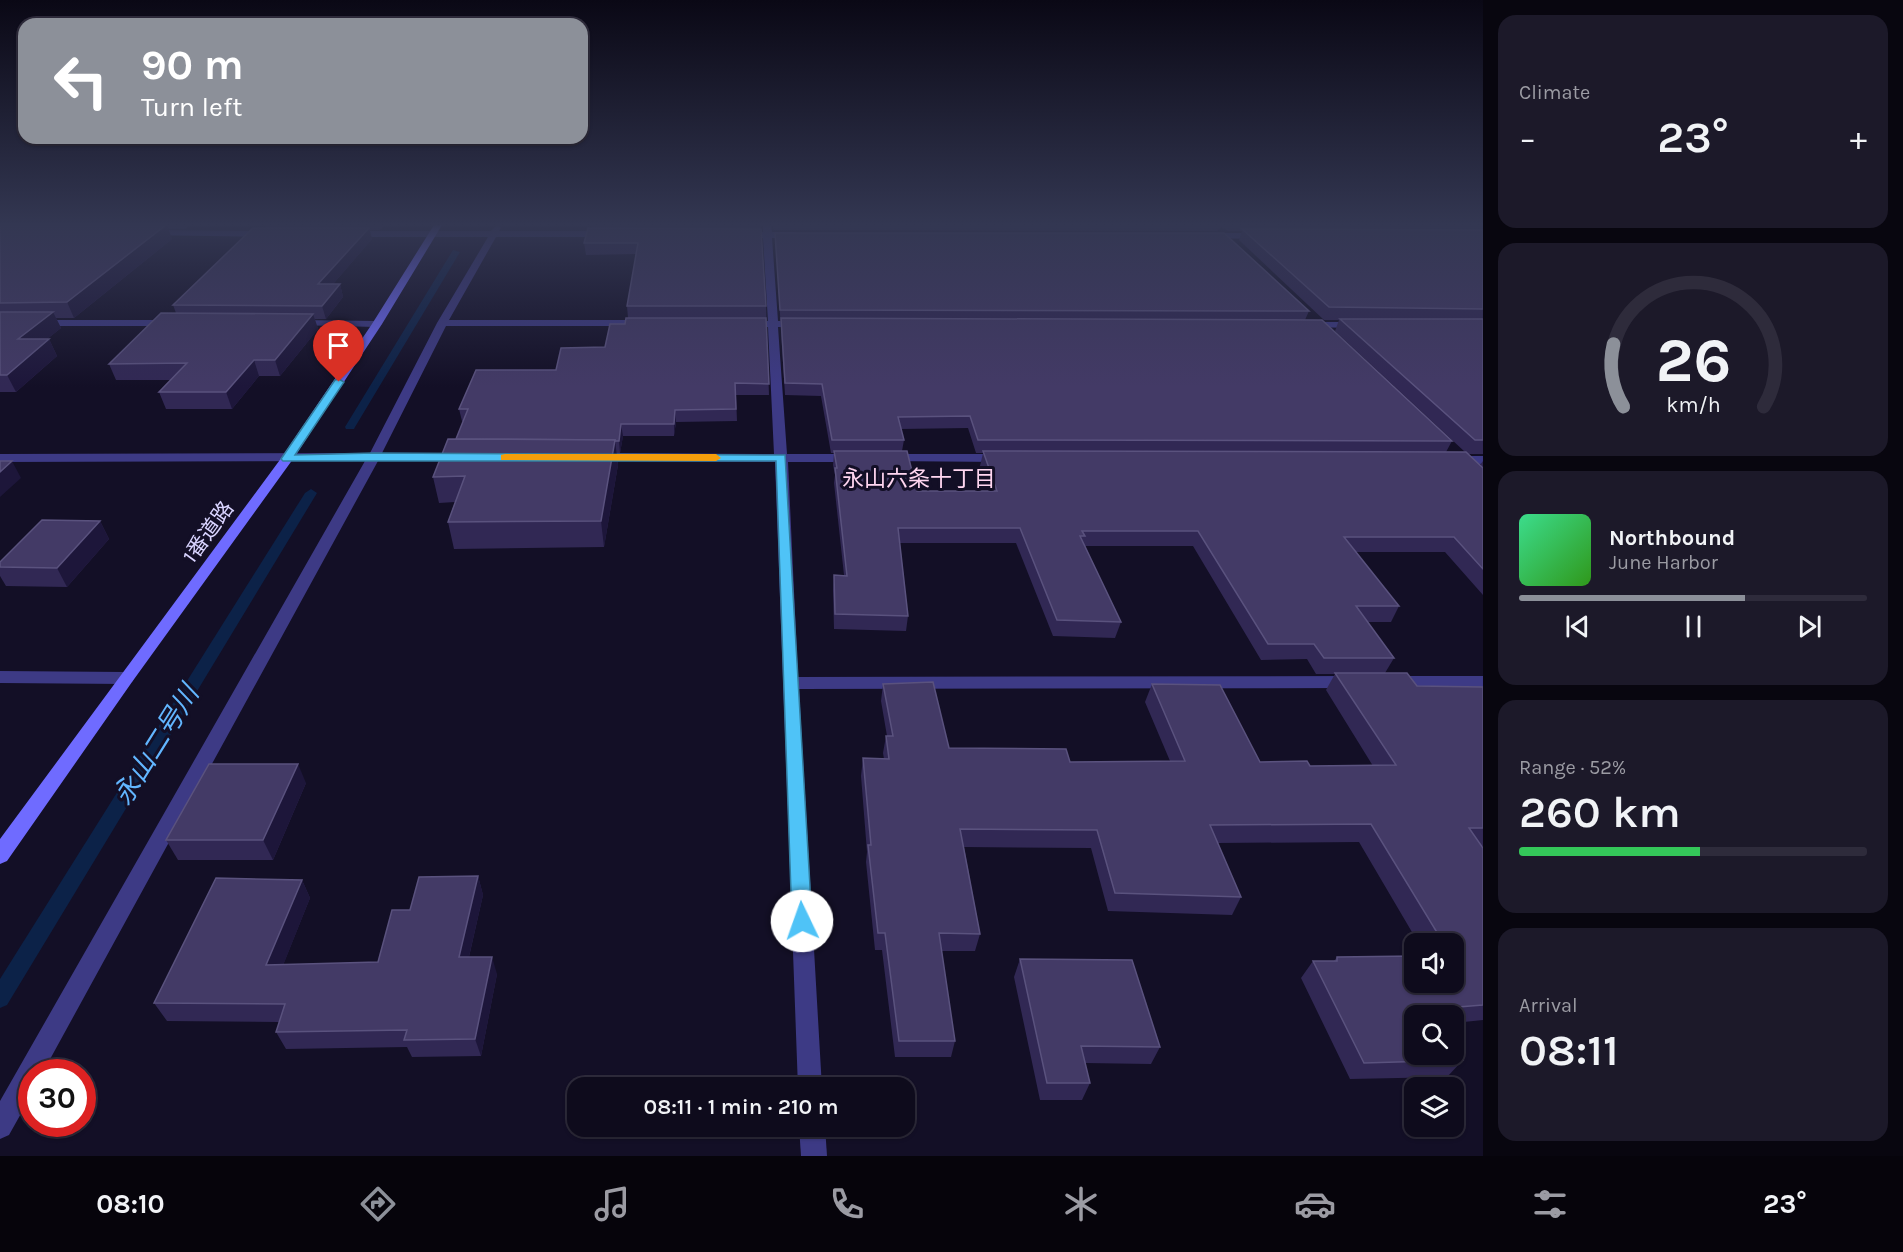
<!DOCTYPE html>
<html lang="en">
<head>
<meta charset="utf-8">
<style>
  body { margin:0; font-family:Karla,"Noto Sans JP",sans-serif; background:#1c1929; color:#f1f3f6; height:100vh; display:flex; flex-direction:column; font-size:22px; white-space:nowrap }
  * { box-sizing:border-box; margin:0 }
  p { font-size:20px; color:#9b9ba3 }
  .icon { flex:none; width:33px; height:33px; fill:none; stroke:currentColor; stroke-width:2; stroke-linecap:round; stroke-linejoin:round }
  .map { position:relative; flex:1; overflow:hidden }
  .panel { display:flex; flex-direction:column; gap:15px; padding:15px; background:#08060f; width:420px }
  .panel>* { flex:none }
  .top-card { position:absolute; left:18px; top:18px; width:570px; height:126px; border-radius:18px; box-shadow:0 2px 4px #0004,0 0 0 2px #2e2b3b; background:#8c9099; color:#fff; overflow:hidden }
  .buttons { position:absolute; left:1404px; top:933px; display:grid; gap:12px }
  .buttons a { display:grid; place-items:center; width:60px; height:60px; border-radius:12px; background:#0e0b1c; box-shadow:0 2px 4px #0004,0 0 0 2px #2e2b3b; font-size:30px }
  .speed { position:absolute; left:18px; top:1059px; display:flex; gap:12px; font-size:30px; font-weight:700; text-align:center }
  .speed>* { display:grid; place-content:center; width:78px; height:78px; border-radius:50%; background:#0e0b1c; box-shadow:0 2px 4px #0004,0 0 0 2px #2e2b3b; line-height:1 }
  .speed .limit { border:9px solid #d22; background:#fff; color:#111 }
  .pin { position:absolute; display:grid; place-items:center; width:51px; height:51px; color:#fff; margin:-62px -26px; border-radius:50% 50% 50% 0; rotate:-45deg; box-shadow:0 0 6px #0007 }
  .pin .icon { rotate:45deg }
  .me { position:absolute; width:66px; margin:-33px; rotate:357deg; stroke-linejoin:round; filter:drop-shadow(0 0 4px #0008) }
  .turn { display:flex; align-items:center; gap:21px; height:126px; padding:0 24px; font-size:27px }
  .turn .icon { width:78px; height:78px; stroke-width:2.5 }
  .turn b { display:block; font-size:42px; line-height:51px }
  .big { font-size:45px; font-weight:600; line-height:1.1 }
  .panel .card { flex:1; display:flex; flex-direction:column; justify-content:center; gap:9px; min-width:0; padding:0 21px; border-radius:18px; background:#1c1929 }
  .panel .dial { align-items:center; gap:0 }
  .dial svg { height:156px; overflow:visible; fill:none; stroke:#2e2b3b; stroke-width:7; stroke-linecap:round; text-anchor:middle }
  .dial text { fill:#f1f3f6; stroke:none }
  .song { display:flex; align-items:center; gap:18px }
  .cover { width:72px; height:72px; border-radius:9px; background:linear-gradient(135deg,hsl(150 70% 55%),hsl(110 70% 35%)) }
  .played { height:6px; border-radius:3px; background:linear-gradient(90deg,#8c9099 65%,#2e2b3b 65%) }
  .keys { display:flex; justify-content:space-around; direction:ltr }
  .heat { display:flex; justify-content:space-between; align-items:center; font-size:33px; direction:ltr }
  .charge { height:9px; border-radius:4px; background:linear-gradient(90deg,#34c759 52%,#2e2b3b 0) }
  .trip { position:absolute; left:567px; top:1077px; width:348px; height:60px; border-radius:18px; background:#0e0b1c; box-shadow:0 2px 4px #0004,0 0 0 2px #2e2b3b; font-weight:600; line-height:60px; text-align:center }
  .dock { display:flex; height:96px; justify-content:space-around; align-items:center; background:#06040b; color:#9b9ba3 }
  .dock .icon { width:42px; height:42px }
  .dock .active { color:#8c9099 }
  .dock b { font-size:27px; color:#f1f3f6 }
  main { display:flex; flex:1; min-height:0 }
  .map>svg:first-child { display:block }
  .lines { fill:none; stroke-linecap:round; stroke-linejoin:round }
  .stream { fill:#0c2248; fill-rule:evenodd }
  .street { fill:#3d3a85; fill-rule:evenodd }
  .secondary { fill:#6f6bff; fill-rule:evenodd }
  .wall { fill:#312854; fill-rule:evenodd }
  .shaded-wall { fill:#1d163a }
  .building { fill:#433a66; stroke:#5a527e; stroke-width:1.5 }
  .route { fill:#4fc3f7; stroke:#337fa1; stroke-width:1.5 }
  .slow { fill:#f59e0b }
  .labels { text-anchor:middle; stroke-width:6; stroke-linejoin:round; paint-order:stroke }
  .street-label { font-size:21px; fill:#d9d4ff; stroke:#130f26 }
  .neighbourhood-label { font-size:22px; fill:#ffd6f0; stroke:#130f26 }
  .near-water-label { font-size:27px; font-style:italic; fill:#62b6ff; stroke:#130f26 }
</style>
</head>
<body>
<main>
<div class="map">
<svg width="1483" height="1156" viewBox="0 0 1483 1156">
  <rect width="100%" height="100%" fill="#130f26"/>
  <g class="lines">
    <g class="stream">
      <polygon points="453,250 460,252 355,427 354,429 346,429 345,427"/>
      <polygon points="311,489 317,493 7,1005 0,1008 0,979 305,493"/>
    </g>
    <g class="street">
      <polygon points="497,225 501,228 499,231 606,231 610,234 606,237 496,237 449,320 643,320 648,323 643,326 446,326 382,453 459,453 465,457 459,461 378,461 43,1072 32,1072 32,1094 9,1135 0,1139 0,1101 365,461 0,462 0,454 370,453 437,323 488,237 351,237 347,234 351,231 491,231"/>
      <polygon points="763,225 771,225 772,232 795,232 799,235 795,238 772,238 778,321 799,321 804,324 799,327 778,327 787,454 852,454 858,458 852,462 788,462 798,677 1351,676 1357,678 1359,682 1357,686 1351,688 799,689 822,1088 798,1088 775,462 597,461 591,457 597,453 774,454 768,327 748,327 743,324 748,321 768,321 763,238 741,238 737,235 741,232 763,232"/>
      <polygon points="150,230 267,231 271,234 267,237 147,235 146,233"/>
      <polygon points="1209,233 1260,233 1264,236 1260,239 1206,238 1205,236"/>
      <polygon points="0,320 170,320 175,323 170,326 0,326"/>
      <polygon points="296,320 377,321 382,324 377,327 292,325 291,323"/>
      <polygon points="1309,322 1357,322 1362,325 1357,328 1305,327 1304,325"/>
      <polygon points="888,454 1002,454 1008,458 1002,462 883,461 882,458"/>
      <polygon points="1455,456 1483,456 1483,464 1450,463 1449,460"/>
      <polygon points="0,671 126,672 132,674 134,678 132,682 126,684 0,683"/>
      <polygon points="1396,676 1483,676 1483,688 1396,688 1390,686 1388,682 1390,678"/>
      <polygon points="799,1126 825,1126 827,1156 801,1156"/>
    </g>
    <polygon class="secondary" points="434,225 442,225 382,324 293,459 132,682 7,861 0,864 0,839 282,457 372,324"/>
  </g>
  <g class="wall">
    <polygon points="0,225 189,225 185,229 168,229 172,239 74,318 56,318 61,328 47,339 49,339 57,356 16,392 0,392"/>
    <polygon points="265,225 384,225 380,230 370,230 372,239 333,284 340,284 343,297 326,319 315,319 318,329 280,376 259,376 232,409 166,409 159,392 171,380 116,380 109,364 176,313 173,305 266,228"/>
    <polygon points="591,225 761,225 766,306 769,395 736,395 737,421 676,422 674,436 623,436 620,453 617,453 618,465 604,547 454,549 448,522 455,502 439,503 433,477 456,439 464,421 462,421 459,409 556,370 605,347 625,324 628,318 627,306 636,254 586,255 584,243 591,228"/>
    <path d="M772,225H1483V454H1468L1480,465L1483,461V595L1445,552H1356L1399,606L1391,622H1367L1394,658L1385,673L1417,686L1483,687V846H1481L1483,848V1020L1454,1023V1016H1414L1463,1060L1447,1077L1350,1079L1301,978L1313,961H1334L1337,957L1454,982V944H1419L1359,842L1217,843L1241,897L1232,915L1108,911L1091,848L964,847L980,934L975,951H941L955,1041L951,1057H895L882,950H875L866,862L867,852L861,776L863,758L884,759L883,753L886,736H887L881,701L883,684L949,748L1070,762L1170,761L1145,702L1152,684L1260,762L1310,766H1373L1326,690L1335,674H1316L1307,659L1261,660L1193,546H1085L1121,622L1115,638L1053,636L1016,543H900L908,616L906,631L834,629L833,590L834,575H844L834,483L835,475L833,465L834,453H831L821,396L785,395L775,233L1309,311L1305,320L1452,441L1446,452H1465L1335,331L1339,320H1324L1239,240L1242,231H1228L1221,227L1217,231L774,230ZM968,428L976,453H983L980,466L989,491H917L902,451L904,440L901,429Z"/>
    <polygon points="100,521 109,539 67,587 6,586 0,576 0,562"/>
    <polygon points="306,783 273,860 178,860 166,840"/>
    <polygon points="478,876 483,895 469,957 497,974 481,1056 412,1057 407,1047 286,1049 276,1032 279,1022 167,1021 154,1003 302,880 310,898 283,965 378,962 410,910"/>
    <polygon points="1020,959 1160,1047 1151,1064 1085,1063 1090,1083 1082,1100 1040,1100 1014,977"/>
  </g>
  <g class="shaded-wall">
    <polygon points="167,225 172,239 74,318 67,302"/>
    <polygon points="369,228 372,239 322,297 318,284"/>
    <polygon points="340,284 343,297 326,319 322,306"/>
    <polygon points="53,312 61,328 26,356 18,339"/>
    <polygon points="313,314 318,329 280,376 275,360"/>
    <polygon points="49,339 57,356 16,392 7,375"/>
    <polygon points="254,360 259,376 232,409 226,392"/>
    <polygon points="675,410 676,422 674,436 674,424"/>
    <polygon points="621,424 623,436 620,453 619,441"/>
    <polygon points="615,440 618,465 604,547 601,521"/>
    <polygon points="12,461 21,478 0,497 0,472"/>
    <polygon points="100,521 109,539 67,587 57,568"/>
    <polygon points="298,764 306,783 273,860 263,840"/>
    <polygon points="478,876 483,895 465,974 459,957"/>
    <polygon points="302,880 310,898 276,983 266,965"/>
    <polygon points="492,957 497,974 481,1056 475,1039"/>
  </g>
  <g class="building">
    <polygon points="0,225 166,225 67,302 0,303"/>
    <polygon points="253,228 369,228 318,284 340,284 322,306 173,305"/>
    <polygon points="588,228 761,229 766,306 627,306 638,243 584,243"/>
    <polygon points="1242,229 1483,230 1483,309 1329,307"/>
    <polygon points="775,233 1224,233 1309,311 780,310"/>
    <polygon points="0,312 53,312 18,339 49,339 7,375 0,375"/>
    <polygon points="161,313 313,314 275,360 254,360 226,392 159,392 187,363 109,364"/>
    <polygon points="626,318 766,318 769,384 735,383 736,409 675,410 674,424 621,424 619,441 615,441 615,440 456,439 468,409 459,409 476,370 556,370 561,348 605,347 610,324 625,324"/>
    <polygon points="781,318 1322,320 1452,441 978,440 970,416 898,417 904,440 832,440 822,384 785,383"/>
    <polygon points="1340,319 1483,319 1483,440 1475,440"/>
    <polygon points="448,439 615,440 601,521 448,522 465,476 433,477"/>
    <polygon points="834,451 907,451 917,491 997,491 983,451 1466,452 1483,468 1483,569 1454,537 1344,537 1399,606 1356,606 1394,658 1324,658 1314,644 1268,644 1198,531 1082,531 1085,536 1080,536 1121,622 1057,620 1020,528 898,528 908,616 835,614 834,575 847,576 835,468 837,468"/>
    <polygon points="0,461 12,461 0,472"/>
    <polygon points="42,520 100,521 57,568 0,567 0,562"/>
    <polygon points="1335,673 1407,673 1417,686 1483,687 1483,828 1469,828 1483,848 1483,1005 1434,1009 1438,1016 1414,1016 1414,1054 1454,1054 1454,1043 1463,1060 1364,1063 1313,961 1337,961 1337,957 1414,956 1414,982 1454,982 1454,944 1444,944 1371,824 1210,825 1241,897 1115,893 1097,830 960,829 980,934 939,933 955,1041 899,1041 885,933 878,933 868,845 871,845 863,758 889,759 886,736 893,736 883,684 933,682 949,748 1066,749 1070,762 1185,761 1152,684 1220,685 1260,762 1307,761 1310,766 1396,765"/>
    <polygon points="209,764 298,764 263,840 166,840"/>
    <polygon points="478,876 459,957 492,957 475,1039 404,1040 407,1030 276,1032 285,1004 154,1003 216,878 302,880 266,965 378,962 392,910 410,910 419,877"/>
    <polygon points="1020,959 1132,960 1160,1047 1081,1046 1090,1083 1047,1083"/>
  </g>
  <linearGradient id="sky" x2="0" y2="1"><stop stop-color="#0a0815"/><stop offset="0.58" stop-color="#333752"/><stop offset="1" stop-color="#333752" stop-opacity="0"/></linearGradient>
  <rect width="1483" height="387" fill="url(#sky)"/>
  <polygon class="route" points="339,379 344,382 295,455 374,453 785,455 812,921 809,927 802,930 795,927 792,921 776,461 283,461 281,459 335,380"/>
  <polygon class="slow" points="505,454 716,454 721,458 716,461 501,460 501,455"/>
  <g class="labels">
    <g class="street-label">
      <text transform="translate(208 532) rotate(-54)" y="7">1番道路</text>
    </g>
    <g class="neighbourhood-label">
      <text x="919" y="486">永山六条十丁目</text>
    </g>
    <g class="near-water-label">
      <text transform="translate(156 745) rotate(-58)" y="9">永山二号川</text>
    </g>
  </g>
</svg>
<div class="buttons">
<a><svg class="icon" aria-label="sound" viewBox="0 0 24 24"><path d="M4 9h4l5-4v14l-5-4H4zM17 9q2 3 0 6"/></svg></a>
<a><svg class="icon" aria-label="search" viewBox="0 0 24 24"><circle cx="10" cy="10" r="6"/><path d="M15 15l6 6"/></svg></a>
<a><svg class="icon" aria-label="layers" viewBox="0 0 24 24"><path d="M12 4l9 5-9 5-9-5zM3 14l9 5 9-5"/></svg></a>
</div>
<div class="speed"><div class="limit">30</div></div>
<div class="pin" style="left:339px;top:382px;background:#d93025"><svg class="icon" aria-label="arrive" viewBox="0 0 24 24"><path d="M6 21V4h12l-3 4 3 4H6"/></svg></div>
<svg class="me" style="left:802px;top:921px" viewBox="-20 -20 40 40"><circle r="19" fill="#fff"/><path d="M0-13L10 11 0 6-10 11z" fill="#4fc3f7"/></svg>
<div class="trip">08:11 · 1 min · 210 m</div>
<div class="top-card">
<div class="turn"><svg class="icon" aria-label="left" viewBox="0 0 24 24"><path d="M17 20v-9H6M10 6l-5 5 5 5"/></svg><div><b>90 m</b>Turn left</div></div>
</div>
</div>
<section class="panel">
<div class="card"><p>Climate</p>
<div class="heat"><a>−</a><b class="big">23°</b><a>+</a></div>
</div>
<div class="card dial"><svg viewBox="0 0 100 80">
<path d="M14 69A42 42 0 1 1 86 69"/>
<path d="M14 69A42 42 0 0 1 9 37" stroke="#8c9099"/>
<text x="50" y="56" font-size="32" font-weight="700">26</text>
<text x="50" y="72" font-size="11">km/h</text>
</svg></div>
<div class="card">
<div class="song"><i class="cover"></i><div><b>Northbound</b><p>June Harbor</p></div></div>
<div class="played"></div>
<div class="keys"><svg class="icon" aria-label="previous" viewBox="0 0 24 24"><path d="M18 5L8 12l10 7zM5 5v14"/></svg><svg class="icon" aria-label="pause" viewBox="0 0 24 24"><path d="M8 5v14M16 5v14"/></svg><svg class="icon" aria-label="next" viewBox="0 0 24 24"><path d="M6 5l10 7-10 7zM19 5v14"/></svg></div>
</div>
<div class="card"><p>Range · 52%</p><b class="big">260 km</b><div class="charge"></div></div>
<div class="card"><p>Arrival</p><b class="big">08:11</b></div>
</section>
</main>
<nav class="dock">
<b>08:10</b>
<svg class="icon active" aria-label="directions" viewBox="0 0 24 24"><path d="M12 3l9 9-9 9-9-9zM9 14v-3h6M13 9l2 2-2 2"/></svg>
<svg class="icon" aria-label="music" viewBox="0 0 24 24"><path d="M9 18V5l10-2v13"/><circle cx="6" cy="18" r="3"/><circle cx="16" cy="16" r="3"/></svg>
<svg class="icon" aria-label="phone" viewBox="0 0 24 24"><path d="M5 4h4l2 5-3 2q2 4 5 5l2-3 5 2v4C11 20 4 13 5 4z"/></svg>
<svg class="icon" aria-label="climate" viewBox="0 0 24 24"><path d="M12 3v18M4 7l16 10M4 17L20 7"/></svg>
<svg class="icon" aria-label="car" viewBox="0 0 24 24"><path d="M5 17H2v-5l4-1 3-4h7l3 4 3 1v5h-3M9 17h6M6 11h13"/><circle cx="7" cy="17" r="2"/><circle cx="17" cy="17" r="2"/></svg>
<svg class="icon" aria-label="filters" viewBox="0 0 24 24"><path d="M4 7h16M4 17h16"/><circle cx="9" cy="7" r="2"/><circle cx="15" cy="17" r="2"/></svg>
<b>23°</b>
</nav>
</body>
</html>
